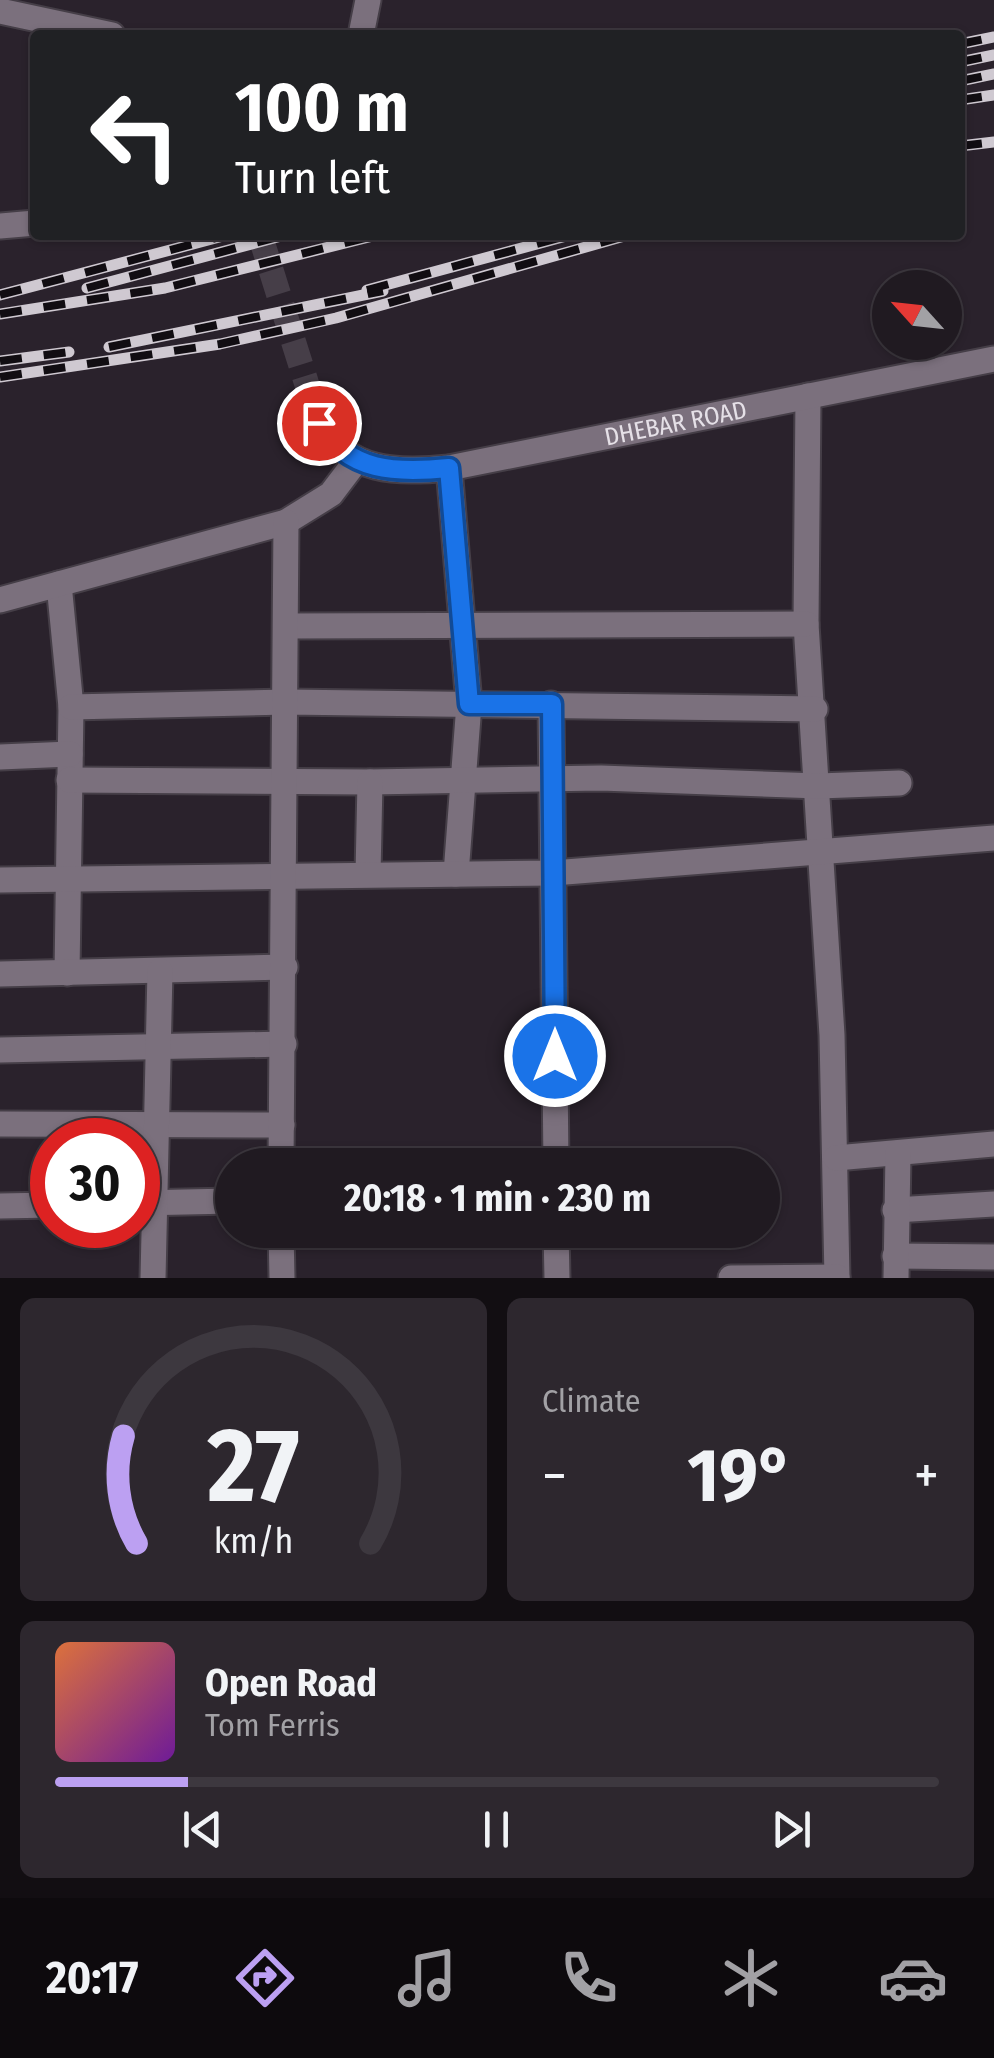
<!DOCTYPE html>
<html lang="en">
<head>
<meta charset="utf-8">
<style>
  body { margin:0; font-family:"Fira Sans Condensed",sans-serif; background:#2d272e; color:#f1f3f6; height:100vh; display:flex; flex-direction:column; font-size:38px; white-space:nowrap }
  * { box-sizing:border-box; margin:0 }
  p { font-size:32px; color:#a2a1a5 }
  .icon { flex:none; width:55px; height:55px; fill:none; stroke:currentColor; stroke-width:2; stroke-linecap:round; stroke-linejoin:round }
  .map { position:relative; height:1278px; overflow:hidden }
  .details { display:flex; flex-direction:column; gap:20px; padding:20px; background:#120e12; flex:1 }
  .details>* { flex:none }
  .guide { position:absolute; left:30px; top:30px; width:935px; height:210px; border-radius:10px; box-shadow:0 2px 8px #0004,0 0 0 2px #3d383f; background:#202124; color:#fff; overflow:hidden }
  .needle { width:65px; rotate:297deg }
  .buttons { position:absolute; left:872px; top:270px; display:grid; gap:20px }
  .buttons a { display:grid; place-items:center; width:90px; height:90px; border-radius:50%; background:#201a21; box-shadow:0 2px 8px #0004,0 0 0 2px #3d383f; font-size:50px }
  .speed { position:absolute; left:30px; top:1118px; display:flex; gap:20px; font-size:50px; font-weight:700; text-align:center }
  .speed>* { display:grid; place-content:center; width:130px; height:130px; border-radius:50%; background:#201a21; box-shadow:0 2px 8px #0004,0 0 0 2px #3d383f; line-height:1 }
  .speed .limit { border:15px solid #d22; background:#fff; color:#111 }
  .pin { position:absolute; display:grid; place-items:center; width:85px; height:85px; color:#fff; margin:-42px; border:5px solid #fff; border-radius:50%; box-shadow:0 2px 10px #0007 }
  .me { position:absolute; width:110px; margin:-55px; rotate:0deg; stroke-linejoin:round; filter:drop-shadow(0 0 8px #0008) }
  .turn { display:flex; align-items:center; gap:35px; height:210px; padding:0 40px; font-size:45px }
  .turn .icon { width:130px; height:130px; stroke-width:2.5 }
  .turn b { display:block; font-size:70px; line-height:85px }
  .big { font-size:75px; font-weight:700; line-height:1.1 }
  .details .card { flex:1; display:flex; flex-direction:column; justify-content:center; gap:15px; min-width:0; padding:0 35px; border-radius:15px; background:#2d272e }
  .details .dial { align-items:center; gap:0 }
  .dial svg { height:260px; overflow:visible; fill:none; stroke:#3d383f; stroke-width:7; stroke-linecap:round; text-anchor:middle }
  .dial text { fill:#f1f3f6; stroke:none }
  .song { display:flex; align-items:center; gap:30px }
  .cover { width:120px; height:120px; border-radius:15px; background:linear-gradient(135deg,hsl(20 70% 55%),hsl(280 70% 35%)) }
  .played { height:10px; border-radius:5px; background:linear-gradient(90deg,#bca0f2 15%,#3d383f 15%) }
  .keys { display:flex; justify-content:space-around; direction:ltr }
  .heat { display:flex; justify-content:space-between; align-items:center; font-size:55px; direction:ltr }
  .details .tiles { flex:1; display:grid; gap:20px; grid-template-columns:1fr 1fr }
  .card:last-child { grid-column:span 2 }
  .trip { position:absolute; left:215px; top:1148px; width:565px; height:100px; border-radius:50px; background:#201a21; box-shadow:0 2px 8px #0004,0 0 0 2px #3d383f; font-weight:700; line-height:100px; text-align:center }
  .tabs { display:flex; height:160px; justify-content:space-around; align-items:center; background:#0d0a0d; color:#a2a1a5 }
  .tabs .icon { width:70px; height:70px }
  .tabs .on { color:#bca0f2 }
  .tabs b { font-size:45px; color:#f1f3f6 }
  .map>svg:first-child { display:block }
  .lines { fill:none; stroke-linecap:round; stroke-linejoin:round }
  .minor-tunnel { stroke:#463e48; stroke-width:25; stroke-dasharray:25 12; stroke-linecap:butt }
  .minor-casing { stroke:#453e47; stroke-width:29 }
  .minor { stroke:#7b707d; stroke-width:25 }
  .rail-casing { stroke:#cfc9d1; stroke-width:11 }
  .rail { stroke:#110d12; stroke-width:8; stroke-dasharray:22; stroke-linecap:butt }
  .route-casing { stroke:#114b97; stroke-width:25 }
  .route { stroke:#1a73e8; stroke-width:18 }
  .labels { text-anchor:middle; stroke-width:10; stroke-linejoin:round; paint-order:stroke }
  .street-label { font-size:25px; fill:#e5e0e7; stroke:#110d12 }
</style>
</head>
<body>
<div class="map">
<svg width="994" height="1278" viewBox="0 0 994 1278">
  <rect width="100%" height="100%" fill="#2a222c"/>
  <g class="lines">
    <polyline class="minor-tunnel" points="260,235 319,423"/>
    <defs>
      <g id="minor">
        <polyline points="0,11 112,35"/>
        <polyline points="361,35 368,0"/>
        <polyline points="0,226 35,223"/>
        <polyline points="808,396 806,624 832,1035 837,1278"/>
        <path id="s1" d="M319,423C348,473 397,473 449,468L994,359"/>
        <polyline points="449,468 469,704 456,874"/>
        <polyline points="59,584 71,707 67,973"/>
        <polyline points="0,600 286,522 331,494 356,461"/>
        <polyline points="289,626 806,624"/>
        <polyline points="551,704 556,1165"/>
        <polyline points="71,707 287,702 815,709"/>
        <polyline points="0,757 70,754"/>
        <polyline points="69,780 370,782 601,778 819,786 899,783"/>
        <polyline points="368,874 370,782"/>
        <polyline points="0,880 553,873 994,838"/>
        <polyline points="0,974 285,967"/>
        <polyline points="0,1050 284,1044"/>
        <polyline points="0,1124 282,1125"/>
        <polyline points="836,1158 994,1144"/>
        <polyline points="281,1165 286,522"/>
        <polyline points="138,1203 232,1201"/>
        <polyline points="0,1206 52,1205"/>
        <polyline points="895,1210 994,1204"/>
        <polyline points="281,1230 282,1278"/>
        <polyline points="556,1230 557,1278"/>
        <polyline points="895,1256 994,1257"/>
        <polyline points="153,1278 160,971"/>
        <polyline points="731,1278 837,1277"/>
        <polyline points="896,1278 898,1153"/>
      </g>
    </defs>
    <use href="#minor" class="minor-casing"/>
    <use href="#minor" class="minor"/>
    <defs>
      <g id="rail">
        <polyline points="960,44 994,37"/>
        <polyline points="960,62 994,55"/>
        <polyline points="960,81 994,74"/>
        <polyline points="960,100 994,95"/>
        <polyline points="960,146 994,142"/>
        <polyline points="87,288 285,235"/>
        <polyline points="367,290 570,235"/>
        <polyline points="0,295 227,235"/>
        <polyline points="0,314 165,288 377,235"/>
        <polyline points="109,347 383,291"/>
        <polyline points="0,361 69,352"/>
        <polyline points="0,377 220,344 336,318 628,235"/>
      </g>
    </defs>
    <use href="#rail" class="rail-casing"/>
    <use href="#rail" class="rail"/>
  </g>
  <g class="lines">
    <defs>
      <path id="route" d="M319,423C348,473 397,473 449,468L469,704H552L555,1056"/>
    </defs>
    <use href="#route" class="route-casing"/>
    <use href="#route" class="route"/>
  </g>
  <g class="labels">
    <g class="street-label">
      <text dy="9" stroke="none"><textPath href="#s1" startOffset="378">DHEBAR ROAD</textPath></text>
    </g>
  </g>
</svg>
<div class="buttons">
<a><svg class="needle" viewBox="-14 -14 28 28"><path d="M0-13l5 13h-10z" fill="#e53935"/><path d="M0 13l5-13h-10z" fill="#a2a1a5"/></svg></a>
</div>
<div class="speed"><div class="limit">30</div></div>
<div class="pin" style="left:319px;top:423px;background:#d93025"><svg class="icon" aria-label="arrive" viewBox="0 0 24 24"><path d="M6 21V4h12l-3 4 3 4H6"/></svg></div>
<svg class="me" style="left:555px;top:1056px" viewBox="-20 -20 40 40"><circle r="17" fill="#1a73e8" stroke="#fff" stroke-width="3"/><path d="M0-11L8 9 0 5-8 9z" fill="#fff"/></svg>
<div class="trip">20:18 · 1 min · 230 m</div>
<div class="guide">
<div class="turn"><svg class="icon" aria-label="left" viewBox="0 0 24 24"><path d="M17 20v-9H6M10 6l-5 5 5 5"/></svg><div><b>100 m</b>Turn left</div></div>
</div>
</div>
<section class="details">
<div class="tiles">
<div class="card dial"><svg viewBox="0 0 100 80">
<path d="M14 69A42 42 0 1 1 86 69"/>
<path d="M14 69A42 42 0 0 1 10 36" stroke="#bca0f2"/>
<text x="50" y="56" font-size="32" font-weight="700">27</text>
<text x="50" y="72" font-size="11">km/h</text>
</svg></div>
<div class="card"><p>Climate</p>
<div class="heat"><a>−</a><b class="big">19°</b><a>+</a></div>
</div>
<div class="card">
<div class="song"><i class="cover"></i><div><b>Open Road</b><p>Tom Ferris</p></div></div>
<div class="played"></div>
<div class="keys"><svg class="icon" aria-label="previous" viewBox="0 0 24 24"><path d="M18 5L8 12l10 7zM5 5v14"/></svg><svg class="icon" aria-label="pause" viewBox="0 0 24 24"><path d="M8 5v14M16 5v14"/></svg><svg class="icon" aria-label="next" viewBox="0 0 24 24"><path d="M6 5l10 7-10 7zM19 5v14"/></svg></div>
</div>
</div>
</section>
<nav class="tabs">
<b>20:17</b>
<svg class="icon on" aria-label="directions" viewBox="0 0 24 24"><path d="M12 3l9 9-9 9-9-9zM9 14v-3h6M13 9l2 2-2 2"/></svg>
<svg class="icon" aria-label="music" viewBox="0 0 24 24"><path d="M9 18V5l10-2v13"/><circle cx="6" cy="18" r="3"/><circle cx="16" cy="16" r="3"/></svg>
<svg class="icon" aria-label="phone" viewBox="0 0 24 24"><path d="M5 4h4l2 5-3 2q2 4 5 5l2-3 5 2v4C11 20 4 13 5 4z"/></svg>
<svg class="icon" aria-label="climate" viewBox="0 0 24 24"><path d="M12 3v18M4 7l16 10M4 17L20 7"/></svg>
<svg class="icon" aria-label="car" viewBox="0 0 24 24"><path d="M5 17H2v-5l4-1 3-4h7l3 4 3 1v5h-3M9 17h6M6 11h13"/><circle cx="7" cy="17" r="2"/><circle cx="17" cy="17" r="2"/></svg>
</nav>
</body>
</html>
